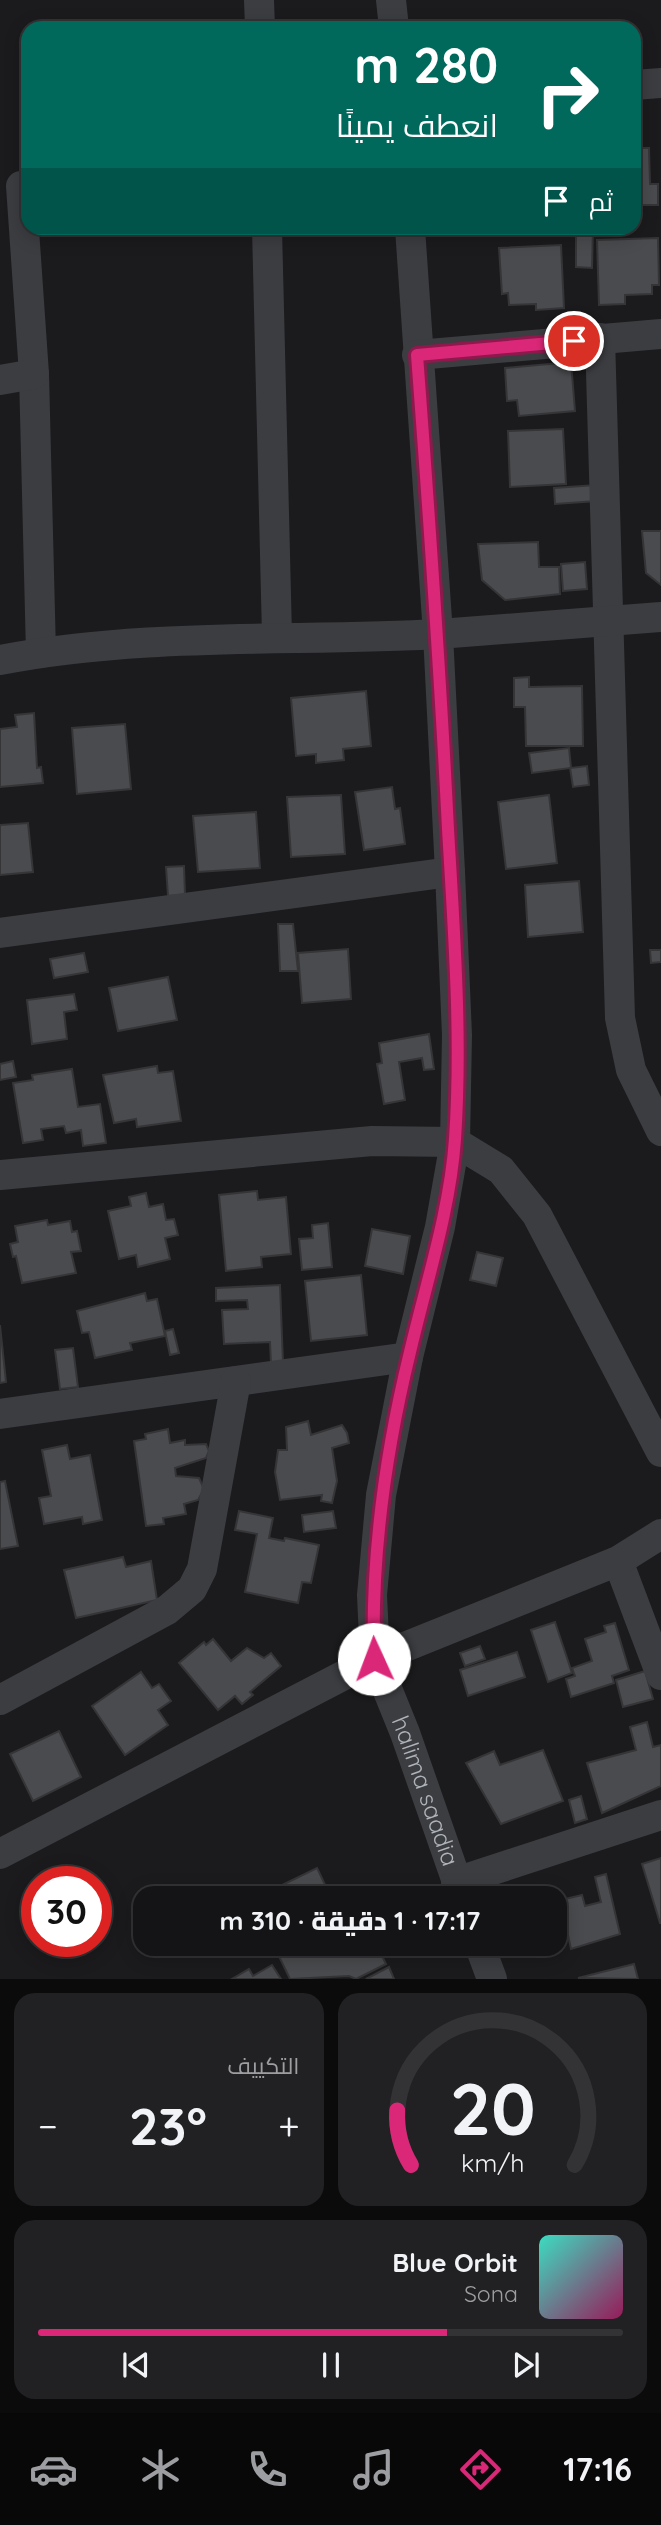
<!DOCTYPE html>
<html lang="ar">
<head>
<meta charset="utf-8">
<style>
  body { margin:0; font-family:Quicksand,Cairo,sans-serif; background:#212123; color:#f1f3f6; direction:rtl; height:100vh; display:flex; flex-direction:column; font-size:26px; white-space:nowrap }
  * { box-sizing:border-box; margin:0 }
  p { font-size:23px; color:#9d9ea1 }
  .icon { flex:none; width:38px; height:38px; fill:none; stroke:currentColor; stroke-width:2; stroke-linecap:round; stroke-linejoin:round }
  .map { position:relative; height:1979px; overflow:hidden; direction:ltr }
  .side { display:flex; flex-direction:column; gap:14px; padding:14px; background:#0b0b0c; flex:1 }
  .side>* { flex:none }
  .banner { position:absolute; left:21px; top:21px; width:620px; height:214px; border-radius:21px; box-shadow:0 4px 18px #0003,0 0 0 2px #333335; direction:rtl; background:#00695c; color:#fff; overflow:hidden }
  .speed { position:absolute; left:21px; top:1866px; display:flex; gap:14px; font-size:35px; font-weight:700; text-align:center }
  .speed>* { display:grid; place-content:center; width:91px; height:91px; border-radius:50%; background:#141416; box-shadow:0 4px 18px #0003,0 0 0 2px #333335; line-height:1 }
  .speed .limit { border:10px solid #d22; background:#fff; color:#111 }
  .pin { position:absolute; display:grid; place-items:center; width:60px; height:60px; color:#fff; margin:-30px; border:4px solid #fff; border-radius:50%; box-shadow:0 2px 7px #0007 }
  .me { position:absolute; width:77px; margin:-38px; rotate:358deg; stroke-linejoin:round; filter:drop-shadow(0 0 5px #0008) }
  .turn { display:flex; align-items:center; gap:24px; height:147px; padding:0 28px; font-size:32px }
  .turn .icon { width:91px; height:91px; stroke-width:2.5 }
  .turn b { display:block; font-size:49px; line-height:60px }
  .then { display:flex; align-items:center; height:66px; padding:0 28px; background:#0003; gap:14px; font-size:26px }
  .big { font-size:52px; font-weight:800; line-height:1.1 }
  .side .card { flex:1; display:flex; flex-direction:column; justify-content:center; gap:10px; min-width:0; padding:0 24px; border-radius:21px; background:#212123 }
  .side .dial { align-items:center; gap:0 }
  .dial svg { height:182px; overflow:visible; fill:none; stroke:#333335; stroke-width:7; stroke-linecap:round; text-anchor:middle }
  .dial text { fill:#f1f3f6; stroke:none }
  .song { display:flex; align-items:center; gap:21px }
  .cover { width:84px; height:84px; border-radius:10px; background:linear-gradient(135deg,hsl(170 70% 55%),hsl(330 70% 35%)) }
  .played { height:7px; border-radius:4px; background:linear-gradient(90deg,#db2777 70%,#333335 70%) }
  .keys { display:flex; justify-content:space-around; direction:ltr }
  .heat { display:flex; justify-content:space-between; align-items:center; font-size:38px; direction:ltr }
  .side .tiles { flex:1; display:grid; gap:14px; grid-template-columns:1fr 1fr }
  .card:last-child { grid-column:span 2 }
  .trip { position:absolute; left:133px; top:1886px; width:434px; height:70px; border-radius:21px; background:#141416; box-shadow:0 4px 18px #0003,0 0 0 2px #333335; font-weight:800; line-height:70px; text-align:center; direction:rtl }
  .menu { display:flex; height:112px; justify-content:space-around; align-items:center; background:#080809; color:#9d9ea1 }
  .menu .icon { width:49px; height:49px }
  .menu .selected { color:#db2777 }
  .menu b { font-size:32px; color:#f1f3f6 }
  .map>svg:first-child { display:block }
  .building { fill:#4a4b4e; stroke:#353538; stroke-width:2 }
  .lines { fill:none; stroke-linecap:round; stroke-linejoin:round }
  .street { stroke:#3c3d41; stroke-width:30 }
  .route-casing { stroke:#8e194d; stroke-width:18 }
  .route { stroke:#db2777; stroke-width:12 }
  .labels { text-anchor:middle; stroke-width:7; stroke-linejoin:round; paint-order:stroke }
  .street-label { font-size:24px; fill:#afb3ba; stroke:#161618 }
</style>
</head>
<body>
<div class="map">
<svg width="661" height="1979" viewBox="0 0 661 1979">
  <rect width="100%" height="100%" fill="#1b1b1d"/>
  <g class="building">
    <polygon points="634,136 634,148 649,148 650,184 658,184 658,205 634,205"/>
    <polygon points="576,228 593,228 592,268 576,267"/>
    <polygon points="658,238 659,285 652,285 652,294 625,295 625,304 599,305 597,240"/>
    <polygon points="561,245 564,308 536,310 536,304 509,305 508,293 502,294 499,248"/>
    <polygon points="571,362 575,411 519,416 517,400 507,401 505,368"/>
    <polygon points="563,429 566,484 510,487 508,431"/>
    <polygon points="596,485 597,501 555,504 554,488"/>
    <polygon points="642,531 661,531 661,585 646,573"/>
    <polygon points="538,542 539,567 559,567 560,594 505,600 482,580 478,544"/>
    <polygon points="585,562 587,589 563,591 561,564"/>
    <polygon points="529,677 529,687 582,686 583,746 526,746 525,707 514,707 514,678"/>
    <polygon points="366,691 371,746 343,749 344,760 316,763 316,754 296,756 291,698"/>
    <polygon points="34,713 37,768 41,767 43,783 0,787 0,729 17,727 15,715"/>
    <polygon points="125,724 131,789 77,794 72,728"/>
    <polygon points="569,748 571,768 532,773 529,753"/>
    <polygon points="587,766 589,785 573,787 570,768"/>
    <polygon points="392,787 395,809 400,808 405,844 364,850 355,792"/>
    <polygon points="341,795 345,854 291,857 287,797"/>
    <polygon points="549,795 557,863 506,869 498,802"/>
    <polygon points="256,812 260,868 198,872 193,816"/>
    <polygon points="28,823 33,872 0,875 0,825"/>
    <polygon points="184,866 185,895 168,896 166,867"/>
    <polygon points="579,881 583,932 528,937 525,885"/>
    <polygon points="278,924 293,924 298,971 280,971"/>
    <polygon points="348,949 351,999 302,1003 298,953"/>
    <polygon points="650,950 661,950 661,962 651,963"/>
    <polygon points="84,953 88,972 54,978 50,959"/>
    <polygon points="168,977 177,1020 118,1031 109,988"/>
    <polygon points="74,994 77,1010 64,1012 67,1039 32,1044 27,1000"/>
    <polygon points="429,1034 434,1069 424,1070 422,1058 399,1062 405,1100 384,1104 377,1064 382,1063 379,1043"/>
    <polygon points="13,1061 16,1077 0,1080 0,1064"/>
    <polygon points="157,1066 158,1073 173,1071 181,1121 137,1127 136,1119 114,1123 103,1075"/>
    <polygon points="72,1069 78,1107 100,1104 106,1143 83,1146 81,1130 66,1133 64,1126 41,1129 43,1140 23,1143 13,1083 33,1080 32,1075"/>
    <polygon points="257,1191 258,1200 286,1197 291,1254 261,1257 262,1267 226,1271 219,1195"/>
    <polygon points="146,1193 149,1207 163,1204 166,1220 174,1219 178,1235 165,1238 170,1259 138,1267 136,1255 119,1259 108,1211 131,1206 129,1197"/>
    <polygon points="47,1220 48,1225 70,1221 72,1232 77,1231 81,1251 71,1252 76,1273 22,1283 16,1256 13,1257 10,1244 18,1242 15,1226"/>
    <polygon points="328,1223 332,1267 302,1270 299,1239 313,1238 312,1225"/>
    <polygon points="372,1229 410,1236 403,1274 365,1266"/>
    <polygon points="477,1252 503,1258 496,1286 470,1280"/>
    <polygon points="361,1275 367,1335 311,1341 305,1281"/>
    <polygon points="280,1285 283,1363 271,1364 270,1342 224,1344 222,1310 248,1309 247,1300 216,1301 216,1288"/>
    <polygon points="145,1293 147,1301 157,1299 165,1336 130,1343 132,1350 95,1358 89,1332 82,1333 77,1311"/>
    <polygon points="0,1325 6,1382 0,1383"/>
    <polygon points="173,1329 179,1353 170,1355 165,1331"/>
    <polygon points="73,1348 78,1387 60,1389 55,1350"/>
    <polygon points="308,1421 311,1435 342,1425 347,1433 349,1443 332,1448 337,1481 332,1503 321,1501 322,1495 280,1500 275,1472 278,1450 287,1450 286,1427"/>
    <polygon points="168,1429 170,1443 185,1440 185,1445 206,1444 209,1451 206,1458 175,1468 176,1476 199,1478 204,1489 198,1500 184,1504 186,1514 163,1518 164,1524 146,1526 134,1441 146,1439 145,1434"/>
    <polygon points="67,1445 70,1459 90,1455 102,1520 83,1524 82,1517 44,1524 39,1498 51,1496 42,1450"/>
    <polygon points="5,1481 18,1546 0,1549 0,1482"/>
    <polygon points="239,1511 273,1518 269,1538 284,1541 285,1538 319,1545 311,1583 302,1582 298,1603 245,1592 257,1534 235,1530"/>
    <polygon points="333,1511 336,1528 304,1532 302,1515"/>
    <polygon points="123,1557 126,1567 151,1561 157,1600 76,1618 64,1570"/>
    <polygon points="555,1622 572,1673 548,1682 531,1630"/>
    <polygon points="615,1623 629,1670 612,1676 614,1683 571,1697 566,1679 575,1676 572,1668 592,1661 585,1639 606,1632 604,1626"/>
    <polygon points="213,1639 231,1661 247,1648 264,1658 271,1653 281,1666 250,1692 253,1695 242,1704 235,1696 218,1710 179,1663 204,1642 206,1645"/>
    <polygon points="480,1646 485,1659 465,1666 460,1653"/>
    <polygon points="517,1652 525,1677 468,1696 460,1670"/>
    <polygon points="645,1671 653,1699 623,1707 616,1680"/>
    <polygon points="141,1672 152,1688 159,1684 171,1701 158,1710 168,1725 125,1755 92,1706"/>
    <polygon points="647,1722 653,1747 661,1745 661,1786 602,1813 587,1763 636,1750 630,1727"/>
    <polygon points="59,1731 81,1777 33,1801 10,1754"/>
    <polygon points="543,1750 563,1801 501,1824 466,1763 494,1751 500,1765"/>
    <polygon points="581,1796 587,1819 575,1823 569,1800"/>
    <polygon points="661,1858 661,1923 660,1923 642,1864"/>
    <polygon points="317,1868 328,1891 334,1888 340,1899 269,1899 283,1892 280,1886"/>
    <polygon points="606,1874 620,1934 571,1949 564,1916 568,1915 565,1899 582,1895 585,1906 601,1902 595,1877"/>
    <polygon points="273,1944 364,1944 365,1947 376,1944 386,1964 356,1979 349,1976 290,1979"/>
    <polygon points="634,1964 638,1979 578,1978"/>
    <polygon points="272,1965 281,1979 232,1979 249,1969 253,1976"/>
    <polygon points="389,1967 394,1979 366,1979"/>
  </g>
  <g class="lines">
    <g class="street">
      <polyline points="259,0 260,28"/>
      <polyline points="391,0 394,28"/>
      <polyline points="634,85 661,83"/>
      <polyline points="21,186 34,374 41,653"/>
      <polyline points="267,228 277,636"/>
      <path id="s1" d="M410,228L438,634L450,872L457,1035L455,1142L440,1227L408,1357L381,1495L372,1595L375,1659L405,1733L463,1899"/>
      <polyline points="600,338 620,1018 631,1070 661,1131"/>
      <polyline points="417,355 661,334"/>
      <polyline points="0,380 34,374"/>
      <path d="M0,660C144,632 293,642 439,634C513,629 587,622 661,617"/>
      <polyline points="0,933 450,872"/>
      <polyline points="0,1175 372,1141 455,1142 501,1170 537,1215 661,1452"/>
      <polyline points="0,1414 408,1357"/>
      <polyline points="618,1561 661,1675"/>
      <polyline points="0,1700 167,1610 192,1589 202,1569 236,1381"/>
      <polyline points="0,1854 375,1659 618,1561 661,1534"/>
      <polyline points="456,1882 661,1815"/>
      <polyline points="479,1944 492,1979"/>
    </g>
  </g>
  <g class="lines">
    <defs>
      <path id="route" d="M374,1659C371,1555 385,1454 410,1352C426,1283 450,1211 455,1139C462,1037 454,932 448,829C440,671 429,513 417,355L574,341"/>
    </defs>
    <use href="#route" class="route-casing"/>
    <use href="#route" class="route"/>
  </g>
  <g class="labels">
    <g class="street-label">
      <text dy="8" stroke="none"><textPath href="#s1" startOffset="1582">halima saadia</textPath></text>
    </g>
  </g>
</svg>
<div class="speed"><div class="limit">30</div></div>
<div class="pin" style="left:574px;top:341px;background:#d93025"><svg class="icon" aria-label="arrive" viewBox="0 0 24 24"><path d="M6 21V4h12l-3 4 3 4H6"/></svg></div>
<svg class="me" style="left:374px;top:1659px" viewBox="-20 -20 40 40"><circle r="19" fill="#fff"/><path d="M0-13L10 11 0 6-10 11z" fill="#db2777"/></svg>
<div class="trip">17:17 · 1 دقيقة · 310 m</div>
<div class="banner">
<div class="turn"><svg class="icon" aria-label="right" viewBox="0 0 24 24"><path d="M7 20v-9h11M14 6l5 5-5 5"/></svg><div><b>280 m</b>انعطف يمينًا</div></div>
<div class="then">ثم<svg class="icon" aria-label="arrive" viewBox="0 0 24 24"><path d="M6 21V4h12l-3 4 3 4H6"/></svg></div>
</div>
</div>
<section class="side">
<div class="tiles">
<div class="card dial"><svg viewBox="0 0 100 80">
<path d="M14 69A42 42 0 1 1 86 69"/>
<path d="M14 69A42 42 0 0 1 8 45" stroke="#db2777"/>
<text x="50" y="56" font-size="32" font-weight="700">20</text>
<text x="50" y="72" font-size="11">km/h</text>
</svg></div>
<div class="card"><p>التكييف</p>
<div class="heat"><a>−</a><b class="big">23°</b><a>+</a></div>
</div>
<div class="card">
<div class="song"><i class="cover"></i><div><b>Blue Orbit</b><p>Sona</p></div></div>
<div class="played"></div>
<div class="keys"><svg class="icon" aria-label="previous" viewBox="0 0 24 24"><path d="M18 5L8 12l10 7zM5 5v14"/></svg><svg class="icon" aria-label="pause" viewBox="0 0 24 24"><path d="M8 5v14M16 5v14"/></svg><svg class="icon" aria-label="next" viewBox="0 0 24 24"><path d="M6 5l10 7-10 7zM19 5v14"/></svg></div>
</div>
</div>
</section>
<nav class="menu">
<b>17:16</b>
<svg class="icon selected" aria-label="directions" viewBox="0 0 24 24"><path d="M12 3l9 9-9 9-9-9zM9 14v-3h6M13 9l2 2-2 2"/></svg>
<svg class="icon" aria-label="music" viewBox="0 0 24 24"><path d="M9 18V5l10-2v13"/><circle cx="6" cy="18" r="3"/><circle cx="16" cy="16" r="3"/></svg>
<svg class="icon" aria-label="phone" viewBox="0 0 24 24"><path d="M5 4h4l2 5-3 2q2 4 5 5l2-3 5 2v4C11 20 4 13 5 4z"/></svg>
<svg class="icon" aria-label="climate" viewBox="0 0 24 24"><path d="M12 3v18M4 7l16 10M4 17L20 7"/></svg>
<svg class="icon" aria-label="car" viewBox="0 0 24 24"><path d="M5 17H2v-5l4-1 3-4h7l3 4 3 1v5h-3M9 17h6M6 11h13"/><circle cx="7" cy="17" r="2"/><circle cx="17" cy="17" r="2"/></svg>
</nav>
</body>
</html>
